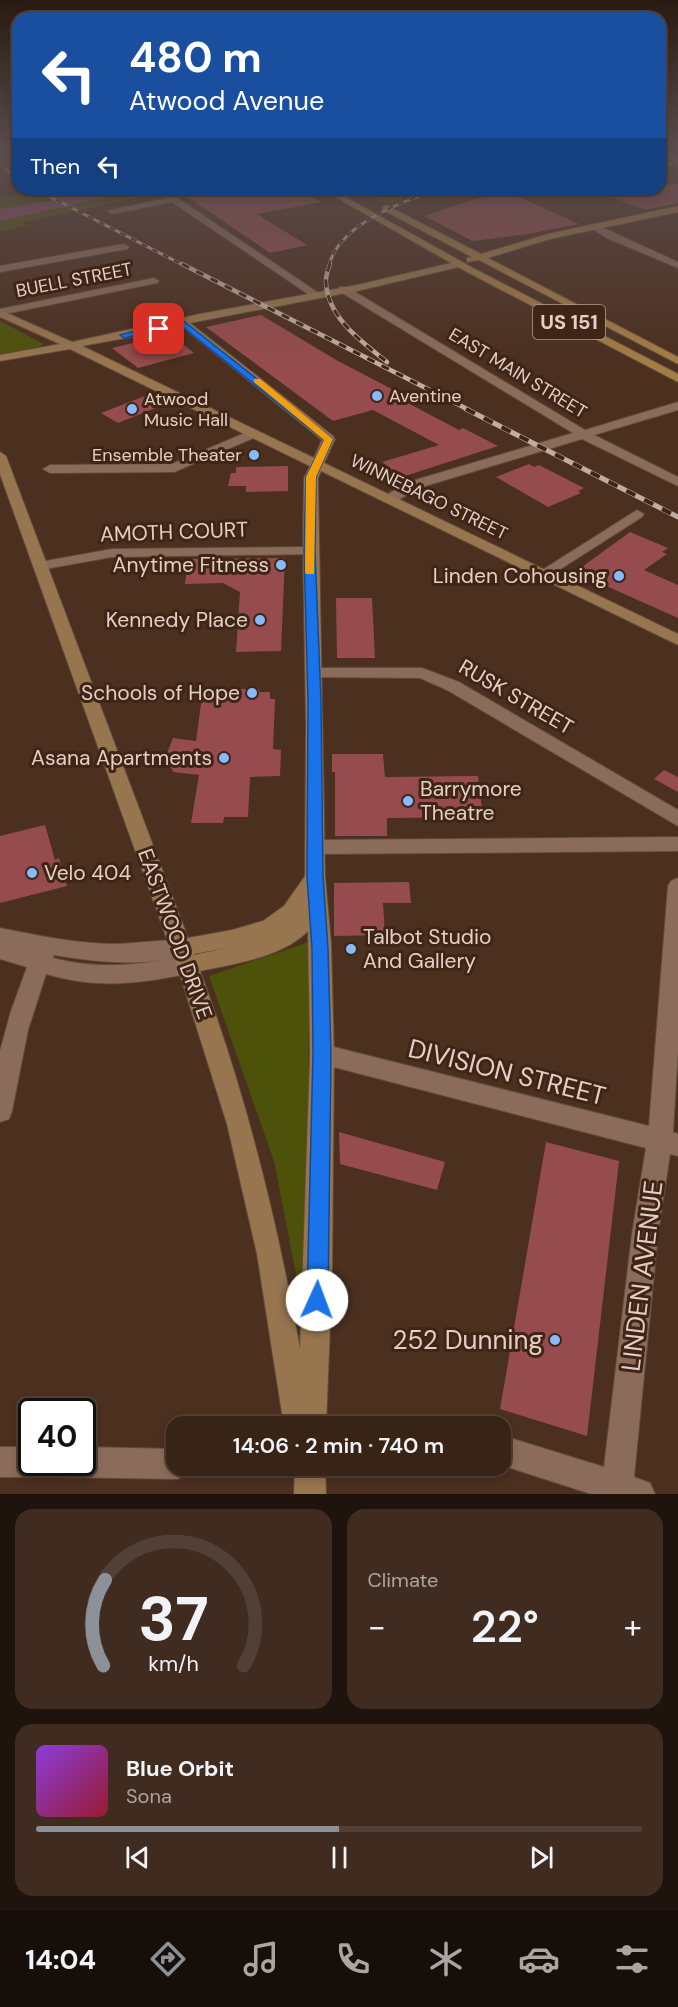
<!DOCTYPE html>
<html lang="en">
<head>
<meta charset="utf-8">
<style>
  body { margin:0; font-family:"DM Sans",sans-serif; background:#3f2b20; color:#f1f3f6; height:100vh; display:flex; flex-direction:column; font-size:22px; white-space:nowrap }
  * { box-sizing:border-box; margin:0 }
  p { font-size:20px; color:#aba4a1 }
  .icon { flex:none; width:33px; height:33px; fill:none; stroke:currentColor; stroke-width:2; stroke-linecap:round; stroke-linejoin:round }
  .map { position:relative; height:1494px; overflow:hidden }
  .side { display:flex; flex-direction:column; gap:15px; padding:15px; background:#1f130d; flex:1 }
  .side>* { flex:none }
  .hud { position:absolute; left:12px; top:12px; width:654px; height:183px; border-radius:18px; box-shadow:0 3px 9px #0003,0 0 0 2px #524036; background:#1a4fa0; color:#fff; overflow:hidden }
  .speed { position:absolute; left:18px; top:1398px; display:flex; gap:12px; font-size:30px; font-weight:700; text-align:center }
  .speed>* { display:grid; place-content:center; width:78px; height:78px; border-radius:50%; background:#382317; box-shadow:0 3px 9px #0003,0 0 0 2px #524036; line-height:1 }
  .speed .limit { border:3px solid #111; border-radius:9px; background:#fff; color:#111 }
  .pin { position:absolute; display:grid; place-items:center; width:51px; height:51px; color:#fff; margin:-26px; border-radius:12px; box-shadow:0 3px 9px #0006 }
  .me { position:absolute; width:66px; margin:-33px; rotate:2deg; stroke-linejoin:round; filter:drop-shadow(0 0 4px #0008) }
  .turn { display:flex; align-items:center; gap:21px; height:126px; padding:0 18px; font-size:27px }
  .turn .icon { width:78px; height:78px; stroke-width:2.5 }
  .turn b { display:block; font-size:42px; line-height:51px }
  .then { display:flex; align-items:center; height:57px; padding:0 18px; background:#0003; gap:12px; font-size:22px }
  .big { font-size:45px; font-weight:600; line-height:1.1 }
  .side .tile { flex:1; display:flex; flex-direction:column; justify-content:center; gap:9px; min-width:0; padding:0 21px; border-radius:18px; background:#3f2b20 }
  .side .dial { align-items:center; gap:0 }
  .dial svg { height:156px; overflow:visible; fill:none; stroke:#524036; stroke-width:7; stroke-linecap:round; text-anchor:middle }
  .dial text { fill:#f1f3f6; stroke:none }
  .song { display:flex; align-items:center; gap:18px }
  .cover { width:72px; height:72px; border-radius:9px; background:linear-gradient(135deg,hsl(270 70% 55%),hsl(350 70% 35%)) }
  .played { height:6px; border-radius:3px; background:linear-gradient(90deg,#8c9099 50%,#524036 50%) }
  .keys { display:flex; justify-content:space-around; direction:ltr }
  .heat { display:flex; justify-content:space-between; align-items:center; font-size:33px; direction:ltr }
  .side .tiles { flex:1; display:grid; gap:15px; grid-template-columns:1fr 1fr }
  .tile:last-child { grid-column:span 2 }
  .trip { position:absolute; left:166px; top:1416px; width:345px; height:60px; border-radius:18px; background:#382317; box-shadow:0 3px 9px #0003,0 0 0 2px #524036; font-weight:600; line-height:60px; text-align:center }
  .tabs { display:flex; height:96px; justify-content:space-around; align-items:center; background:#160e09; color:#aba4a1 }
  .tabs .icon { width:42px; height:42px }
  .tabs .on { color:#8c9099 }
  .tabs b { font-size:27px; color:#f1f3f6 }
  .map>svg:first-child { display:block }
  .green { fill:#4d520b }
  .water { fill:#8a486c }
  .building { fill:#964c4e }
  .lines { fill:none; stroke-linecap:round; stroke-linejoin:round }
  .street-casing { stroke:#624b3c; stroke-width:2 }
  .secondary-casing { stroke:#624b3c; stroke-width:2 }
  .primary-casing { stroke:#624b3c; stroke-width:2 }
  .street { fill:#8b6c5a; fill-rule:evenodd }
  .secondary { fill:#96754f; fill-rule:evenodd }
  .primary { fill:#a27d44; fill-rule:evenodd }
  .rail-far2-casing { stroke:#c0aca0; stroke-width:3 }
  .rail-far1-casing { stroke:#c0aca0; stroke-width:4.5 }
  .rail-casing { stroke:#c0aca0; stroke-width:5 }
  .rail-far2 { stroke:#402516; stroke-width:2; stroke-dasharray:6; stroke-linecap:butt }
  .rail-far1 { stroke:#402516; stroke-width:3; stroke-dasharray:8; stroke-linecap:butt }
  .rail { stroke:#402516; stroke-width:4; stroke-dasharray:10; stroke-linecap:butt }
  .route { fill:#1a73e8; stroke:#114b97; stroke-width:1.5 }
  .slow { fill:#f59e0b }
  .poi-dot { fill:#86bbfb; stroke:#402516; stroke-width:2 }
  .labels { text-anchor:middle; stroke-width:6; stroke-linejoin:round; paint-order:stroke }
  .far-street-label { font-size:18px; fill:#e2d0c6; stroke:#402516 }
  .far-poi-label { font-size:18px; fill:#e2d0c6; stroke:#402516; text-anchor:start }
  .shield { fill:#402516; stroke:#b19d91; stroke-width:1.5 }
  .shield-label { font-size:20px; font-weight:bold; fill:#e2d0c6 }
  .street-label { font-size:21px; fill:#e2d0c6; stroke:#402516 }
  .poi-label { font-size:21px; fill:#e2d0c6; stroke:#402516; text-anchor:end }
  .near-street-label { font-size:26px; fill:#e2d0c6; stroke:#402516 }
  .near-poi-label { font-size:26px; fill:#e2d0c6; stroke:#402516; text-anchor:end }
</style>
</head>
<body>
<div class="map">
<svg width="678" height="1494" viewBox="0 0 678 1494">
  <rect width="100%" height="100%" fill="#4b2f1f"/>
  <g class="green">
    <polygon points="39,189 178,189 24,222 28,225 0,232 0,197"/>
    <polygon points="358,189 432,189 389,204"/>
    <polygon points="0,321 44,344 36,349 0,355"/>
    <polygon points="309,942 308,1191 303,1310 274,1161 209,976"/>
  </g>
  <polygon class="water" points="93,189 142,189 0,221 0,209 49,201"/>
  <g class="building">
    <polygon points="678,183 678,203 645,210 594,190 660,189 660,186"/>
    <polygon points="176,189 223,189 233,196 269,189 299,189 321,202 257,214 307,245 270,253"/>
    <polygon points="510,193 579,224 528,234 473,241 424,216 475,199"/>
    <polygon points="261,315 338,361 411,399 404,401 459,430 463,428 498,446 402,477 382,462 439,445 373,410 333,421 206,327"/>
    <polygon points="170,334 194,353 138,368 112,348"/>
    <polygon points="145,396 163,405 118,423 101,413"/>
    <polygon points="529,464 534,467 539,465 584,488 578,491 581,493 548,507 496,477"/>
    <polygon points="288,466 288,491 246,492 246,486 228,486 231,473 236,473 236,467"/>
    <polygon points="630,532 668,548 662,552 667,554 644,570 678,585 678,618 575,572"/>
    <polygon points="285,558 281,651 236,652 240,592 223,583 185,584 188,559"/>
    <polygon points="336,598 372,598 375,658 337,658"/>
    <polygon points="203,689 259,689 259,692 270,692 270,699 275,699 273,749 281,750 280,776 250,777 248,817 224,817 223,823 191,823 199,775 173,772 166,756 173,738 196,741"/>
    <polygon points="332,754 383,754 385,777 478,776 483,817 387,818 387,836 335,836 335,772 332,772"/>
    <polygon points="664,770 678,777 678,792 654,779"/>
    <polygon points="45,825 55,860 59,858 67,886 0,903 0,836"/>
    <polygon points="409,882 411,903 383,903 385,935 334,936 334,883"/>
    <polygon points="339,1132 445,1162 437,1190 340,1164"/>
    <polygon points="546,1142 619,1161 587,1436 500,1409"/>
  </g>
  <g class="lines">
    <defs>
      <g id="street">
        <polygon points="155,189 164,189 320,294 311,296 172,202 112,214 108,211 166,198"/>
        <polygon points="597,225 678,262 678,268 607,238 594,230 594,226"/>
        <polygon points="124,244 129,247 127,249 0,272 0,266"/>
        <polygon points="154,278 159,281 157,283 0,315 0,309"/>
        <polygon points="339,287 347,287 585,430 678,402 678,410 594,435 678,477 678,486 582,439 422,487 394,502 384,502 382,499 384,496 412,481 573,433 339,291"/>
        <polygon points="252,430 258,434 256,437 174,472 50,473 43,469 50,465 172,464"/>
        <polygon points="637,510 644,514 642,517 548,577 543,578 536,574"/>
        <polygon points="310,547 317,551 315,554 112,557 40,570 33,566 40,562 112,549"/>
        <polygon points="314,668 422,668 459,682 678,810 678,826 447,690 420,678 308,677 306,673 308,669"/>
        <polygon points="678,837 678,851 315,854 308,852 305,847 308,842 315,840"/>
        <polygon points="678,878 678,1051 673,1132 678,1134 678,1156 670,1154 658,1234 634,1477 650,1483 655,1494 591,1494 501,1465 501,1435 604,1467 632,1234 646,1148 322,1064 314,1061 310,1054 314,1047 322,1044 649,1126 668,886 671,881"/>
        <path d="M0,928C36,935 73,943 110,944C130,945 173,937 189,942L192,948L189,954C147,968 96,962 54,955L53,958C99,970 140,965 187,956L195,959L198,965L195,971L187,974C136,984 97,989 46,974L28,1030L12,1111L9,1119L0,1122V1051L11,1011L27,967L0,959Z"/>
        <polygon points="0,1447 32,1447 32,1462 82,1462 82,1447 177,1449 177,1466 192,1466 188,1475 177,1479 54,1477 43,1472 32,1477 0,1477"/>
      </g>
      <g id="secondary">
        <polygon points="660,151 678,157 678,162 660,156"/>
        <path d="M460,261L465,264L463,266L357,291L190,323L333,436L335,439L324,463L678,634V645L321,471L318,478L325,876L331,943L334,1054L332,1277L326,1426H284L257,1254L227,1124L182,981L0,474V452L6,456L188,938L232,930L263,921L284,906L305,876L306,723L303,551L304,478L310,466L70,349L0,361V355L60,344L0,317V310L72,342L200,314L357,285ZM180,325L322,440L314,458L82,346L137,336ZM308,931L310,1054L300,1349C277,1220 246,1094 200,971C235,964 282,957 308,931ZM226,948L194,955V954Z"/>
        <polygon points="295,1466 325,1466 326,1494 294,1494"/>
      </g>
      <g id="primary">
        <polygon points="321,189 331,189 473,268 678,374 678,382 467,272"/>
        <polygon points="386,205 481,254 548,234 678,206 678,212 550,239 488,258 678,357 678,364 479,260 467,262 467,258 472,257 383,210 382,208"/>
      </g>
    </defs>
    <use href="#street" class="street-casing"/>
    <use href="#secondary" class="secondary-casing"/>
    <use href="#primary" class="primary-casing"/>
    <use href="#street" class="street"/>
    <use href="#secondary" class="secondary"/>
    <use href="#primary" class="primary"/>
    <defs>
      <g id="rail-far2">
        <polyline points="660,154 678,155"/>
        <polyline points="660,163 678,164"/>
        <polyline points="0,165 18,178"/>
        <polyline points="35,189 185,266"/>
        <path d="M329,266C338,224 403,202 438,189"/>
      </g>
      <g id="rail-far1">
        <polyline points="182,264 469,410"/>
        <path d="M330,264C328,270 325,277 326,283C328,318 362,342 387,362"/>
      </g>
      <polyline id="rail" points="466,409 678,517"/>
    </defs>
    <use href="#rail-far2" class="rail-far2-casing"/>
    <use href="#rail-far1" class="rail-far1-casing"/>
    <use href="#rail" class="rail-casing"/>
    <use href="#rail-far2" class="rail-far2"/>
    <use href="#rail-far1" class="rail-far1"/>
    <use href="#rail" class="rail"/>
  </g>
  <linearGradient id="sky" x2="0" y2="1"><stop stop-color="#291a11"/><stop offset="0.42" stop-color="#5b4d4d"/><stop offset="1" stop-color="#5b4d4d" stop-opacity="0"/></linearGradient>
  <rect width="678" height="360" fill="url(#sky)"/>
  <polygon class="route" points="181,319 333,439 316,477 315,551 321,702 323,876 328,949 331,1054 328,1300 325,1307 317,1311 310,1307 307,1300 313,1054 312,949 307,876 308,702 304,551 306,477 324,440 179,324 162,328 159,331 124,338 120,335"/>
  <polygon class="slow" points="254,379 260,379 333,439 316,477 314,574 306,574 305,572 306,477 324,440 254,382"/>
  <g class="poi-dot">
    <circle cx="377" cy="396" r="6"/>
    <circle cx="132" cy="409" r="6"/>
    <circle cx="254" cy="455" r="6"/>
    <circle cx="281" cy="565" r="6"/>
    <circle cx="619" cy="576" r="6"/>
    <circle cx="260" cy="620" r="6"/>
    <circle cx="252" cy="693" r="6"/>
    <circle cx="224" cy="758" r="6"/>
    <circle cx="408" cy="801" r="6"/>
    <circle cx="32" cy="873" r="6"/>
    <circle cx="351" cy="949" r="6"/>
    <circle cx="555" cy="1340" r="6"/>
  </g>
  <g class="labels">
    <g class="far-street-label">
      <text transform="translate(74 280) rotate(-11)" y="6">BUELL STREET</text>
      <text transform="translate(518 373) rotate(31)" y="6">EAST MAIN STREET</text>
      <text transform="translate(429 497) rotate(26)" y="6">WINNEBAGO STREET</text>
    </g>
    <g class="far-poi-label">
      <text x="389" y="402">Aventine</text>
      <text x="144" y="405">Atwood<tspan x="144" dy="21">Music Hall</tspan></text>
      <text x="242" y="461" text-anchor="end">Ensemble Theater</text>
    </g>
    <rect class="shield" x="533" y="305" width="72" height="34" rx="4.5"/>
    <g class="shield-label">
      <text x="569" y="329">US 151</text>
    </g>
    <g class="street-label">
      <text transform="translate(174 532) rotate(-2)" y="7">AMOTH COURT</text>
      <text transform="translate(516 697) rotate(30)" y="7">RUSK STREET</text>
      <text transform="translate(175 934) rotate(70)" y="7">EASTWOOD DRIVE</text>
    </g>
    <g class="poi-label">
      <text x="269" y="572">Anytime Fitness</text>
      <text x="607" y="583">Linden Cohousing</text>
      <text x="248" y="627">Kennedy Place</text>
      <text x="240" y="700">Schools of Hope</text>
      <text x="212" y="765">Asana Apartments</text>
      <text x="420" y="796" text-anchor="start">Barrymore<tspan x="420" dy="24">Theatre</tspan></text>
      <text x="44" y="880" text-anchor="start">Velo 404</text>
      <text x="363" y="944" text-anchor="start">Talbot Studio<tspan x="363" dy="24">And Gallery</tspan></text>
    </g>
    <g class="near-street-label">
      <text transform="translate(507 1072) rotate(14)" y="9">DIVISION STREET</text>
      <text transform="translate(642 1276) rotate(-83)" y="9">LINDEN AVENUE</text>
    </g>
    <g class="near-poi-label">
      <text x="543" y="1349">252 Dunning</text>
    </g>
  </g>
</svg>
<div class="speed"><div class="limit">40</div></div>
<div class="pin" style="left:159px;top:329px;background:#d93025"><svg class="icon" aria-label="arrive" viewBox="0 0 24 24"><path d="M6 21V4h12l-3 4 3 4H6"/></svg></div>
<svg class="me" style="left:317px;top:1300px" viewBox="-20 -20 40 40"><circle r="19" fill="#fff"/><path d="M0-13L10 11 0 6-10 11z" fill="#1a73e8"/></svg>
<div class="trip">14:06 · 2 min · 740 m</div>
<div class="hud">
<div class="turn"><svg class="icon" aria-label="left" viewBox="0 0 24 24"><path d="M17 20v-9H6M10 6l-5 5 5 5"/></svg><div><b>480 m</b>Atwood Avenue</div></div>
<div class="then">Then<svg class="icon" aria-label="left" viewBox="0 0 24 24"><path d="M17 20v-9H6M10 6l-5 5 5 5"/></svg></div>
</div>
</div>
<section class="side">
<div class="tiles">
<div class="tile dial"><svg viewBox="0 0 100 80">
<path d="M14 69A42 42 0 1 1 86 69"/>
<path d="M14 69A42 42 0 0 1 15 25" stroke="#8c9099"/>
<text x="50" y="56" font-size="32" font-weight="700">37</text>
<text x="50" y="72" font-size="11">km/h</text>
</svg></div>
<div class="tile"><p>Climate</p>
<div class="heat"><a>−</a><b class="big">22°</b><a>+</a></div>
</div>
<div class="tile">
<div class="song"><i class="cover"></i><div><b>Blue Orbit</b><p>Sona</p></div></div>
<div class="played"></div>
<div class="keys"><svg class="icon" aria-label="previous" viewBox="0 0 24 24"><path d="M18 5L8 12l10 7zM5 5v14"/></svg><svg class="icon" aria-label="pause" viewBox="0 0 24 24"><path d="M8 5v14M16 5v14"/></svg><svg class="icon" aria-label="next" viewBox="0 0 24 24"><path d="M6 5l10 7-10 7zM19 5v14"/></svg></div>
</div>
</div>
</section>
<nav class="tabs">
<b>14:04</b>
<svg class="icon on" aria-label="directions" viewBox="0 0 24 24"><path d="M12 3l9 9-9 9-9-9zM9 14v-3h6M13 9l2 2-2 2"/></svg>
<svg class="icon" aria-label="music" viewBox="0 0 24 24"><path d="M9 18V5l10-2v13"/><circle cx="6" cy="18" r="3"/><circle cx="16" cy="16" r="3"/></svg>
<svg class="icon" aria-label="phone" viewBox="0 0 24 24"><path d="M5 4h4l2 5-3 2q2 4 5 5l2-3 5 2v4C11 20 4 13 5 4z"/></svg>
<svg class="icon" aria-label="climate" viewBox="0 0 24 24"><path d="M12 3v18M4 7l16 10M4 17L20 7"/></svg>
<svg class="icon" aria-label="car" viewBox="0 0 24 24"><path d="M5 17H2v-5l4-1 3-4h7l3 4 3 1v5h-3M9 17h6M6 11h13"/><circle cx="7" cy="17" r="2"/><circle cx="17" cy="17" r="2"/></svg>
<svg class="icon" aria-label="filters" viewBox="0 0 24 24"><path d="M4 7h16M4 17h16"/><circle cx="9" cy="7" r="2"/><circle cx="15" cy="17" r="2"/></svg>
</nav>
</body>
</html>
